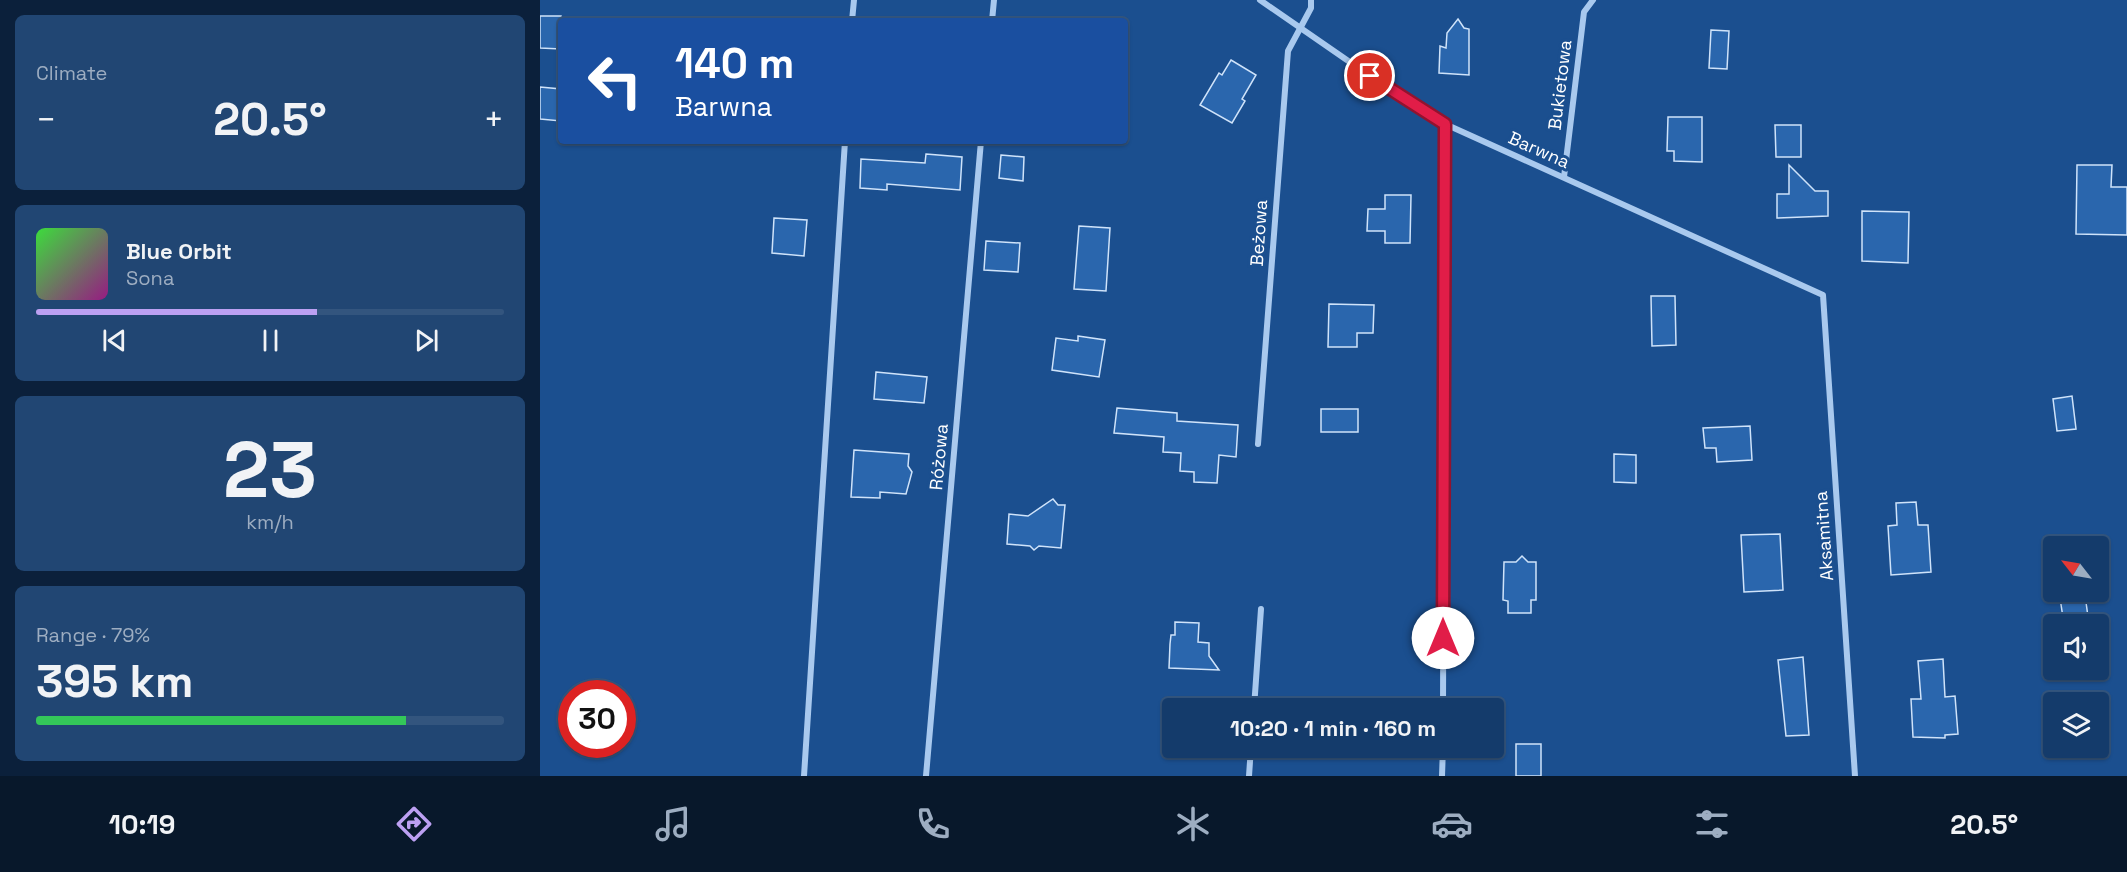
<!DOCTYPE html>
<html lang="en">
<head>
<meta charset="utf-8">
<style>
  body { margin:0; font-family:"Space Grotesk",sans-serif; background:#214673; color:#f1f3f6; height:100vh; display:flex; flex-direction:column; font-size:22px; white-space:nowrap }
  * { box-sizing:border-box; margin:0 }
  p { font-size:20px; color:#9dadc1 }
  .icon { flex:none; width:33px; height:33px; fill:none; stroke:currentColor; stroke-width:2; stroke-linecap:round; stroke-linejoin:round }
  .map { position:relative; flex:1; overflow:hidden }
  .details { display:flex; flex-direction:column; gap:15px; padding:15px; background:#0b203b; width:540px }
  .details>* { flex:none }
  .guide { position:absolute; left:18px; top:18px; width:570px; height:126px; border-radius:6px; box-shadow:0 2px 4px #0004,0 0 0 2px #33557e; background:#1a4fa0; color:#fff; overflow:hidden }
  .needle { width:39px; rotate:301deg }
  .controls { position:absolute; left:1503px; top:536px; display:grid; gap:12px }
  .controls a { display:grid; place-items:center; width:66px; height:66px; border-radius:6px; background:#143b6b; box-shadow:0 2px 4px #0004,0 0 0 2px #33557e; font-size:30px }
  .speed { position:absolute; left:18px; top:680px; display:flex; gap:12px; font-size:30px; font-weight:700; text-align:center }
  .speed>* { display:grid; place-content:center; width:78px; height:78px; border-radius:50%; background:#143b6b; box-shadow:0 2px 4px #0004,0 0 0 2px #33557e; line-height:1 }
  .speed .limit { border:9px solid #d22; background:#fff; color:#111 }
  .pin { position:absolute; display:grid; place-items:center; width:51px; height:51px; color:#fff; margin:-26px; border:3px solid #fff; border-radius:50%; box-shadow:0 2px 6px #0007 }
  .me { position:absolute; width:66px; margin:-33px; rotate:0deg; stroke-linejoin:round; filter:drop-shadow(0 0 4px #0008) }
  .turn { display:flex; align-items:center; gap:21px; height:126px; padding:0 18px; font-size:27px }
  .turn .icon { width:78px; height:78px; stroke-width:2.5 }
  .turn b { display:block; font-size:42px; line-height:51px }
  .big { font-size:45px; font-weight:700; line-height:1.1 }
  .details .card { flex:1; display:flex; flex-direction:column; justify-content:center; gap:9px; min-width:0; padding:0 21px; border-radius:9px; background:#214673 }
  .details .dial { align-items:center; gap:0 }
  .dial b { font-size:78px; line-height:1 }
  .song { display:flex; align-items:center; gap:18px }
  .cover { width:72px; height:72px; border-radius:9px; background:linear-gradient(135deg,hsl(120 70% 55%),hsl(310 70% 35%)) }
  .played { height:6px; border-radius:3px; background:linear-gradient(90deg,#bca0f2 60%,#33557e 60%) }
  .keys { display:flex; justify-content:space-around; direction:ltr }
  .heat { display:flex; justify-content:space-between; align-items:center; font-size:33px; direction:ltr }
  .charge { height:9px; border-radius:4px; background:linear-gradient(90deg,#34c759 79%,#33557e 0) }
  .trip { position:absolute; left:622px; top:698px; width:342px; height:60px; border-radius:6px; background:#143b6b; box-shadow:0 2px 4px #0004,0 0 0 2px #33557e; font-weight:700; line-height:60px; text-align:center }
  .tabs { display:flex; height:96px; justify-content:space-around; align-items:center; background:#08182b; color:#9dadc1 }
  .tabs .icon { width:42px; height:42px }
  .tabs .selected { color:#bca0f2 }
  .tabs b { font-size:27px; color:#f1f3f6 }
  main { display:flex; flex:1; min-height:0 }
  .map>svg:first-child { display:block }
  .building { fill:#2a66ad; stroke:#cfe3fa; stroke-width:1.5 }
  .lines { fill:none; stroke-linecap:round; stroke-linejoin:round }
  .street { stroke:#a9c9ee; stroke-width:6 }
  .route-casing { stroke:#92132f; stroke-width:15 }
  .route { stroke:#e11d48; stroke-width:10 }
  .labels { text-anchor:middle; stroke-width:6; stroke-linejoin:round; paint-order:stroke }
  .street-label { font-size:18px; fill:#fff; stroke:#1b4f8f }
</style>
</head>
<body>
<main>
<section class="details">
<div class="card"><p>Climate</p>
<div class="heat"><a>−</a><b class="big">20.5°</b><a>+</a></div>
</div>
<div class="card">
<div class="song"><i class="cover"></i><div><b>Blue Orbit</b><p>Sona</p></div></div>
<div class="played"></div>
<div class="keys"><svg class="icon" aria-label="previous" viewBox="0 0 24 24"><path d="M18 5L8 12l10 7zM5 5v14"/></svg><svg class="icon" aria-label="pause" viewBox="0 0 24 24"><path d="M8 5v14M16 5v14"/></svg><svg class="icon" aria-label="next" viewBox="0 0 24 24"><path d="M6 5l10 7-10 7zM19 5v14"/></svg></div>
</div>
<div class="card dial"><b>23</b><p>km/h</p></div>
<div class="card"><p>Range · 79%</p><b class="big">395 km</b><div class="charge"></div></div>
</section>
<div class="map">
<svg width="1587" height="776" viewBox="0 0 1587 776">
  <rect width="100%" height="100%" fill="#1b4f8f"/>
  <g class="building">
    <polygon points="0,16 21,16 21,49 0,48"/>
    <polygon points="918,19 924,28 929,29 929,75 899,73 900,46 906,48 907,33"/>
    <polygon points="1171,30 1189,31 1187,69 1169,68"/>
    <polygon points="691,60 716,75 702,99 705,101 692,123 660,105 679,73 682,75"/>
    <polygon points="0,87 21,89 21,121 0,119"/>
    <polygon points="1128,117 1162,117 1162,162 1134,161 1134,151 1127,151"/>
    <polygon points="1235,125 1261,125 1261,157 1236,157"/>
    <polygon points="386,154 422,157 420,190 347,184 347,190 320,188 321,159 385,163"/>
    <polygon points="461,155 484,157 483,181 459,178"/>
    <polygon points="1249,165 1275,191 1288,191 1288,216 1237,218 1237,194 1249,194"/>
    <polygon points="1537,165 1572,165 1571,187 1587,187 1587,235 1536,234"/>
    <polygon points="845,195 871,195 870,243 845,243 845,231 827,231 828,209 845,209"/>
    <polygon points="1322,211 1369,212 1368,263 1322,261"/>
    <polygon points="234,218 267,220 264,256 232,253"/>
    <polygon points="539,226 570,228 566,291 534,289"/>
    <polygon points="446,241 480,243 478,272 444,270"/>
    <polygon points="1111,296 1135,296 1136,345 1112,346"/>
    <polygon points="789,304 834,305 833,333 817,333 817,347 788,347"/>
    <polygon points="538,336 565,340 559,377 512,370 516,338 538,341"/>
    <polygon points="336,372 387,377 384,403 334,399"/>
    <polygon points="1532,396 1536,429 1517,431 1513,399"/>
    <polygon points="577,408 637,413 637,421 698,425 696,457 679,455 677,483 654,482 654,472 640,471 641,453 623,452 624,437 574,433"/>
    <rect x="781" y="409" width="37" height="23"/>
    <polygon points="1210,426 1212,460 1177,462 1176,448 1165,448 1163,428"/>
    <polygon points="314,450 369,454 368,466 372,472 366,494 340,492 340,498 311,497"/>
    <polygon points="1074,454 1096,455 1096,483 1074,482"/>
    <polygon points="513,499 518,505 525,505 521,548 499,546 494,550 490,546 467,544 469,514 488,516"/>
    <polygon points="1376,502 1378,525 1388,525 1391,572 1351,575 1348,526 1357,525 1356,503"/>
    <polygon points="1240,534 1243,590 1204,592 1201,535"/>
    <polygon points="982,556 988,562 996,562 996,600 991,600 991,613 968,613 968,601 963,600 964,562 976,562"/>
    <polygon points="1545,595 1549,624 1524,624 1520,598"/>
    <polygon points="635,622 659,623 658,642 669,643 669,656 679,670 629,668 630,644 631,635 635,635"/>
    <polygon points="1263,657 1269,735 1246,736 1238,660"/>
    <polygon points="1403,659 1405,697 1415,696 1418,734 1405,735 1405,738 1373,737 1371,699 1381,699 1378,661"/>
    <rect x="976" y="744" width="25" height="32"/>
  </g>
  <g class="lines">
    <g class="street">
      <polyline points="720,0 830,76 905,124 1283,295 1315,776"/>
      <polyline points="312,21 314,0"/>
      <polyline points="452,21 454,0"/>
      <polyline points="1024,177 1044,12 1053,0"/>
      <polyline points="718,444 748,51 771,8 771,0"/>
      <polyline points="714,708 721,609"/>
      <polyline points="903,708 905,124"/>
      <polyline points="264,776 305,141"/>
      <polyline points="386,776 441,141"/>
      <polyline points="709,776 711,747"/>
      <polyline points="902,776 903,747"/>
    </g>
  </g>
  <g class="lines">
    <defs>
      <polyline id="route" points="830,76 905,124 903,638"/>
    </defs>
    <use href="#route" class="route-casing"/>
    <use href="#route" class="route"/>
  </g>
  <g class="labels">
    <g class="street-label">
      <text transform="translate(1020 85) rotate(-83)" y="6">Bukietowa</text>
      <text transform="translate(999 150) rotate(24)" y="6">Barwna</text>
      <text transform="translate(719 233) rotate(-86)" y="6">Beżowa</text>
      <text transform="translate(399 457) rotate(-85)" y="6">Różowa</text>
      <text transform="translate(1284 536) rotate(-94)" y="6">Aksamitna</text>
    </g>
  </g>
</svg>
<div class="controls">
<a><svg class="needle" viewBox="-14 -14 28 28"><path d="M0-13l5 13h-10z" fill="#e53935"/><path d="M0 13l5-13h-10z" fill="#9dadc1"/></svg></a>
<a><svg class="icon" aria-label="sound" viewBox="0 0 24 24"><path d="M4 9h4l5-4v14l-5-4H4zM17 9q2 3 0 6"/></svg></a>
<a><svg class="icon" aria-label="layers" viewBox="0 0 24 24"><path d="M12 4l9 5-9 5-9-5zM3 14l9 5 9-5"/></svg></a>
</div>
<div class="speed"><div class="limit">30</div></div>
<div class="pin" style="left:830px;top:76px;background:#d93025"><svg class="icon" aria-label="arrive" viewBox="0 0 24 24"><path d="M6 21V4h12l-3 4 3 4H6"/></svg></div>
<svg class="me" style="left:903px;top:638px" viewBox="-20 -20 40 40"><circle r="19" fill="#fff"/><path d="M0-13L10 11 0 6-10 11z" fill="#e11d48"/></svg>
<div class="trip">10:20 · 1 min · 160 m</div>
<div class="guide">
<div class="turn"><svg class="icon" aria-label="left" viewBox="0 0 24 24"><path d="M17 20v-9H6M10 6l-5 5 5 5"/></svg><div><b>140 m</b>Barwna</div></div>
</div>
</div>
</main>
<nav class="tabs">
<b>10:19</b>
<svg class="icon selected" aria-label="directions" viewBox="0 0 24 24"><path d="M12 3l9 9-9 9-9-9zM9 14v-3h6M13 9l2 2-2 2"/></svg>
<svg class="icon" aria-label="music" viewBox="0 0 24 24"><path d="M9 18V5l10-2v13"/><circle cx="6" cy="18" r="3"/><circle cx="16" cy="16" r="3"/></svg>
<svg class="icon" aria-label="phone" viewBox="0 0 24 24"><path d="M5 4h4l2 5-3 2q2 4 5 5l2-3 5 2v4C11 20 4 13 5 4z"/></svg>
<svg class="icon" aria-label="climate" viewBox="0 0 24 24"><path d="M12 3v18M4 7l16 10M4 17L20 7"/></svg>
<svg class="icon" aria-label="car" viewBox="0 0 24 24"><path d="M5 17H2v-5l4-1 3-4h7l3 4 3 1v5h-3M9 17h6M6 11h13"/><circle cx="7" cy="17" r="2"/><circle cx="17" cy="17" r="2"/></svg>
<svg class="icon" aria-label="filters" viewBox="0 0 24 24"><path d="M4 7h16M4 17h16"/><circle cx="9" cy="7" r="2"/><circle cx="15" cy="17" r="2"/></svg>
<b>20.5°</b>
</nav>
</body>
</html>
